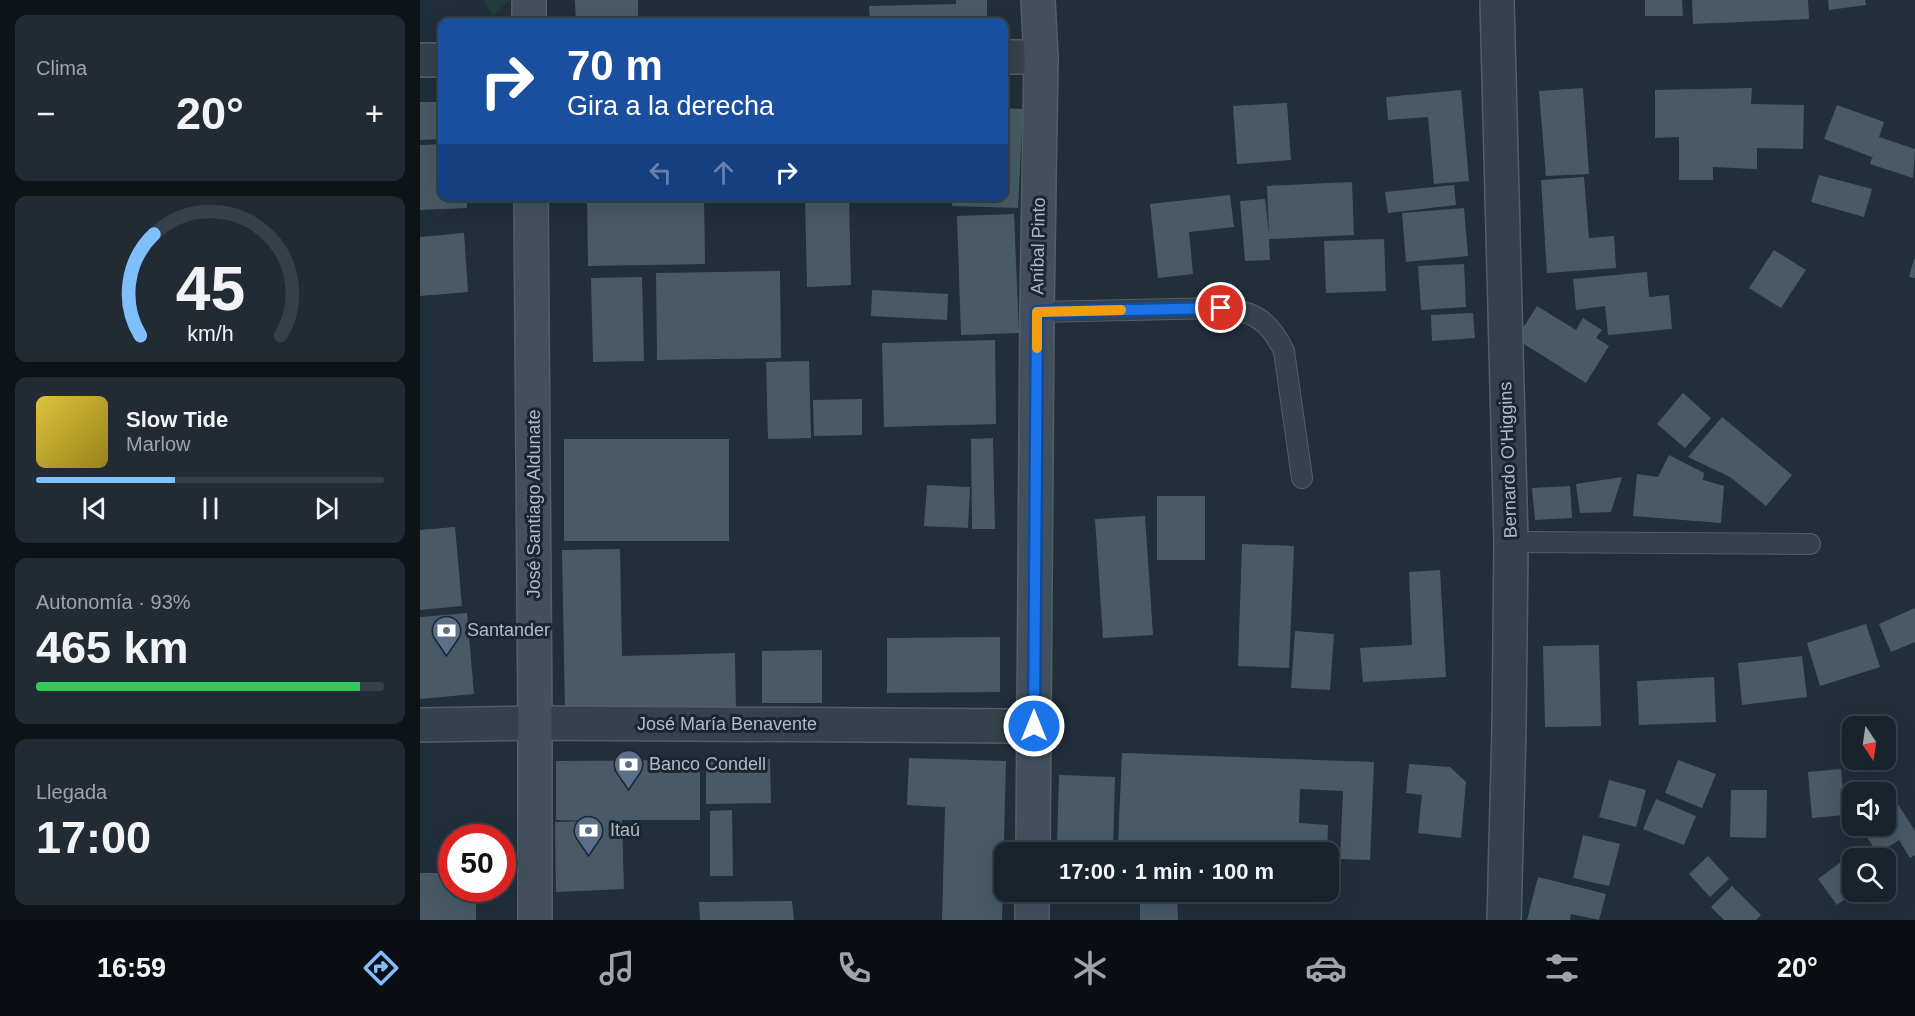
<!DOCTYPE html>
<html lang="es">
<head>
<meta charset="utf-8">
<style>
  body { margin:0; font-family:Helvetica,sans-serif; background:#222b34; color:#f1f3f6; height:100vh; display:flex; flex-direction:column; font-size:22px; white-space:nowrap }
  * { box-sizing:border-box; margin:0 }
  p { font-size:20px; color:#9fa4a9 }
  .icon { flex:none; width:33px; height:33px; fill:none; stroke:currentColor; stroke-width:2; stroke-linecap:round; stroke-linejoin:round }
  .map { position:relative; flex:1; overflow:hidden }
  .drawer { display:flex; flex-direction:column; gap:15px; padding:15px; background:#0e1318; width:420px }
  .drawer>* { flex:none }
  .guide { position:absolute; left:18px; top:18px; width:570px; height:183px; border-radius:12px; box-shadow:0 6px 24px #0002,0 0 0 2px #374048; background:#1a4fa0; color:#fff; overflow:hidden }
  .needle { width:39px; rotate:167deg }
  .tools { position:absolute; left:1422px; top:716px; display:grid; gap:12px }
  .tools a { display:grid; place-items:center; width:54px; height:54px; border-radius:12px; background:#19232c; box-shadow:0 6px 24px #0002,0 0 0 2px #374048; font-size:30px }
  .speed { position:absolute; left:18px; top:824px; display:flex; gap:12px; font-size:30px; font-weight:700; text-align:center }
  .speed>* { display:grid; place-content:center; width:78px; height:78px; border-radius:50%; background:#19232c; box-shadow:0 6px 24px #0002,0 0 0 2px #374048; line-height:1 }
  .speed .limit { border:9px solid #d22; background:#fff; color:#111 }
  .pin { position:absolute; display:grid; place-items:center; width:51px; height:51px; color:#fff; margin:-26px; border:3px solid #fff; border-radius:50%; box-shadow:0 2px 6px #0007 }
  .me { position:absolute; width:66px; margin:-33px; rotate:0deg; stroke-linejoin:round; filter:drop-shadow(0 0 4px #0008) }
  .turn { display:flex; align-items:center; gap:21px; height:126px; padding:0 30px; font-size:27px }
  .turn .icon { width:78px; height:78px; stroke-width:2.5 }
  .turn b { display:block; font-size:42px; line-height:51px }
  .lanes { display:flex; align-items:center; height:57px; padding:0 30px; background:#0003; justify-content:center; gap:30px; direction:ltr }
  .lanes .off { opacity:.35 }
  .big { font-size:45px; font-weight:700; line-height:1.1 }
  .drawer .tile { flex:1; display:flex; flex-direction:column; justify-content:center; gap:9px; min-width:0; padding:0 21px; border-radius:12px; background:#222b34 }
  .drawer .dial { align-items:center; gap:0 }
  .dial svg { height:156px; overflow:visible; fill:none; stroke:#374048; stroke-width:7; stroke-linecap:round; text-anchor:middle }
  .dial text { fill:#f1f3f6; stroke:none }
  .song { display:flex; align-items:center; gap:18px }
  .cover { width:72px; height:72px; border-radius:9px; background:linear-gradient(135deg,hsl(50 70% 55%),hsl(50 70% 35%)) }
  .played { height:6px; border-radius:3px; background:linear-gradient(90deg,#7fbffc 40%,#374048 40%) }
  .keys { display:flex; justify-content:space-around; direction:ltr }
  .heat { display:flex; justify-content:space-between; align-items:center; font-size:33px; direction:ltr }
  .charge { height:9px; border-radius:4px; background:linear-gradient(90deg,#34c759 93%,#374048 0) }
  .trip { position:absolute; left:574px; top:842px; width:345px; height:60px; border-radius:12px; background:#19232c; box-shadow:0 6px 24px #0002,0 0 0 2px #374048; font-weight:700; line-height:60px; text-align:center }
  .menu { display:flex; height:96px; justify-content:space-around; align-items:center; background:#0a0e12; color:#9fa4a9 }
  .menu .icon { width:42px; height:42px }
  .menu .active { color:#7fbffc }
  .menu b { font-size:27px; color:#f1f3f6 }
  main { display:flex; flex:1; min-height:0 }
  .map>svg:first-child { display:block }
  .green { fill:#233c3c }
  .building { fill:#485a67 }
  .lines { fill:none; stroke-linecap:round; stroke-linejoin:round }
  .lane-casing { stroke:#525f69; stroke-width:22 }
  .street-casing { stroke:#525f69; stroke-width:36 }
  .secondary-casing { stroke:#525f69; stroke-width:36 }
  .lane { stroke:#35414b; stroke-width:20 }
  .street { stroke:#35414b; stroke-width:33 }
  .secondary { stroke:#42505e; stroke-width:33 }
  .route-casing { stroke:#114b97; stroke-width:15 }
  .route { stroke:#1a73e8; stroke-width:10 }
  .slow { stroke:#f59e0b; stroke-width:10 }
  .labels { text-anchor:middle; stroke-width:6; stroke-linejoin:round; paint-order:stroke }
  .street-label { font-size:18px; fill:#afbcc7; stroke:#1a2630 }
  .poi-label { font-size:18px; fill:#afbcc7; stroke:#1a2630; text-anchor:start }
</style>
</head>
<body>
<main>
<section class="drawer">
<div class="tile"><p>Clima</p>
<div class="heat"><a>−</a><b class="big">20°</b><a>+</a></div>
</div>
<div class="tile dial"><svg viewBox="0 0 100 80">
<path d="M14 69A42 42 0 1 1 86 69"/>
<path d="M14 69A42 42 0 0 1 21 17" stroke="#7fbffc"/>
<text x="50" y="56" font-size="32" font-weight="700">45</text>
<text x="50" y="72" font-size="11">km/h</text>
</svg></div>
<div class="tile">
<div class="song"><i class="cover"></i><div><b>Slow Tide</b><p>Marlow</p></div></div>
<div class="played"></div>
<div class="keys"><svg class="icon" aria-label="previous" viewBox="0 0 24 24"><path d="M18 5L8 12l10 7zM5 5v14"/></svg><svg class="icon" aria-label="pause" viewBox="0 0 24 24"><path d="M8 5v14M16 5v14"/></svg><svg class="icon" aria-label="next" viewBox="0 0 24 24"><path d="M6 5l10 7-10 7zM19 5v14"/></svg></div>
</div>
<div class="tile"><p>Autonomía · 93%</p><b class="big">465 km</b><div class="charge"></div></div>
<div class="tile"><p>Llegada</p><b class="big">17:00</b></div>
</section>
<div class="map">
<svg width="1495" height="920" viewBox="0 0 1495 920">
  <rect width="100%" height="100%" fill="#212f3b"/>
  <polygon class="green" points="63,0 91,0 73,15"/>
  <g class="building">
    <polygon points="155,0 218,0 218,22 156,22"/>
    <polygon points="536,0 567,0 567,22 450,22 449,6 536,4"/>
    <polygon points="1225,0 1262,0 1263,16 1225,16"/>
    <polygon points="1272,0 1388,0 1389,19 1273,24"/>
    <polygon points="1408,0 1445,0 1446,5 1409,10"/>
    <polygon points="1163,88 1169,174 1126,176 1119,91"/>
    <polygon points="1332,88 1331,104 1384,105 1383,149 1337,148 1337,169 1293,167 1293,180 1259,180 1259,137 1235,138 1235,90"/>
    <polygon points="1041,90 1049,181 1014,184 1008,117 968,120 966,97"/>
    <polygon points="0,102 22,102 22,139 0,140"/>
    <polygon points="867,103 871,160 817,164 813,106"/>
    <polygon points="1417,105 1464,122 1459,137 1495,149 1493,178 1450,164 1455,149 1452,157 1404,139"/>
    <polygon points="584,108 603,109 598,208 532,206 533,196 584,196"/>
    <polygon points="22,144 22,196 47,196 47,208 0,210 0,145"/>
    <polygon points="1399,175 1452,189 1444,217 1391,202"/>
    <polygon points="1164,177 1169,238 1194,236 1196,268 1127,273 1121,180"/>
    <polygon points="932,182 934,235 849,239 850,260 825,261 820,201 845,199 849,235 847,186"/>
    <polygon points="1034,185 1036,205 968,213 965,192"/>
    <polygon points="810,195 814,227 769,232 773,274 738,278 730,204"/>
    <polygon points="167,196 284,196 285,264 168,266"/>
    <polygon points="385,196 429,196 431,285 387,287"/>
    <polygon points="1044,208 1048,256 986,262 982,213"/>
    <polygon points="594,214 599,333 541,335 537,216"/>
    <polygon points="44,233 48,292 0,296 0,237"/>
    <polygon points="964,239 966,291 906,293 904,241"/>
    <polygon points="1354,250 1386,270 1361,308 1329,288"/>
    <polygon points="1494,259 1495,259 1495,278 1489,277"/>
    <polygon points="1044,264 1046,307 1001,310 998,266"/>
    <polygon points="360,271 361,358 237,360 236,273"/>
    <polygon points="1227,272 1229,297 1249,295 1252,329 1188,335 1185,306 1156,310 1153,279"/>
    <polygon points="222,277 224,361 173,362 171,278"/>
    <polygon points="452,290 528,294 527,320 451,316"/>
    <polygon points="1117,306 1156,330 1163,318 1182,330 1176,338 1189,346 1166,383 1096,339"/>
    <polygon points="1053,313 1055,338 1012,341 1011,315"/>
    <polygon points="575,340 576,424 464,427 462,343"/>
    <polygon points="389,361 391,438 348,439 346,362"/>
    <polygon points="1263,393 1291,418 1265,448 1237,424"/>
    <polygon points="442,399 442,435 394,436 393,400"/>
    <polygon points="1302,417 1372,475 1346,506 1310,477 1268,457"/>
    <polygon points="573,438 575,529 552,529 551,439"/>
    <rect x="144" y="439" width="165" height="102"/>
    <polygon points="1249,455 1284,473 1283,480 1304,486 1301,523 1213,516 1217,474 1238,477"/>
    <polygon points="1202,477 1191,512 1160,513 1156,484"/>
    <polygon points="507,485 550,487 548,528 504,526"/>
    <polygon points="1150,486 1152,518 1115,520 1112,488"/>
    <rect x="737" y="496" width="48" height="64"/>
    <polygon points="725,516 733,635 683,638 675,519"/>
    <polygon points="35,527 42,606 0,610 0,530"/>
    <polygon points="822,544 874,546 869,668 818,666"/>
    <polygon points="200,549 202,656 315,653 316,708 145,711 142,550"/>
    <polygon points="1020,570 1026,677 943,682 940,648 992,645 989,572"/>
    <polygon points="1495,608 1495,642 1471,652 1459,624"/>
    <polygon points="47,613 54,694 0,699 0,617"/>
    <polygon points="1446,624 1460,667 1400,686 1387,643"/>
    <polygon points="875,631 914,634 910,690 871,688"/>
    <polygon points="580,637 580,692 467,693 467,638"/>
    <polygon points="1179,645 1181,726 1125,727 1123,646"/>
    <polygon points="402,650 402,703 342,703 342,651"/>
    <polygon points="1382,656 1387,697 1322,705 1318,663"/>
    <polygon points="1294,677 1296,722 1219,725 1217,681"/>
    <polygon points="702,753 954,762 950,860 920,859 923,791 880,789 879,823 908,825 907,852 845,852 845,850 698,844"/>
    <polygon points="489,758 586,761 582,920 522,920 525,807 487,805"/>
    <polygon points="350,759 351,803 286,804 286,761"/>
    <polygon points="280,760 280,820 202,820 204,889 136,892 135,822 181,821 136,820 136,761"/>
    <polygon points="1258,760 1296,774 1282,808 1245,793"/>
    <polygon points="989,764 1030,767 1046,782 1041,838 998,833 1002,795 986,793"/>
    <polygon points="1421,769 1425,815 1392,818 1388,772"/>
    <polygon points="639,775 695,777 693,850 637,848"/>
    <polygon points="1189,780 1226,790 1216,827 1179,817"/>
    <polygon points="1311,790 1347,790 1346,838 1310,837"/>
    <polygon points="1236,799 1276,816 1264,845 1223,829"/>
    <polygon points="1476,801 1495,831 1495,855 1490,858 1479,840 1458,854 1439,825 1466,825 1466,808"/>
    <polygon points="312,810 313,876 290,876 290,811"/>
    <polygon points="1163,835 1200,844 1189,886 1153,878"/>
    <polygon points="1444,845 1453,858 1432,858 1432,891 1436,891 1417,905 1398,879"/>
    <polygon points="1288,856 1309,879 1290,897 1269,874"/>
    <polygon points="0,873 32,873 32,888 56,888 56,920 0,920"/>
    <polygon points="1118,877 1186,894 1179,920 1151,914 1150,920 1107,920"/>
    <polygon points="1312,886 1341,915 1336,920 1304,920 1291,907"/>
    <polygon points="720,891 757,891 758,920 720,920"/>
    <polygon points="372,901 374,920 280,920 279,902"/>
  </g>
  <g class="lines">
    <defs>
      <g id="lane">
        <path d="M617,312L801,308C834,310 850,322 864,351L882,478"/>
        <polyline points="1091,542 1390,544"/>
      </g>
      <g id="street">
        <polyline points="1077,0 1091,542 1089,728 1084,920"/>
        <polyline points="584,57 621,57"/>
        <polyline points="0,60 22,60"/>
        <polyline points="0,725 115,723 614,726"/>
      </g>
      <g id="secondary">
        <polyline points="109,0 109,22"/>
        <polyline points="111,196 115,723 115,920"/>
        <polyline points="613,852 617,312 621,57 618,0"/>
        <polyline points="612,920 612,891"/>
      </g>
    </defs>
    <use href="#lane" class="lane-casing"/>
    <use href="#street" class="street-casing"/>
    <use href="#secondary" class="secondary-casing"/>
    <use href="#lane" class="lane"/>
    <use href="#street" class="street"/>
    <use href="#secondary" class="secondary"/>
  </g>
  <g class="lines">
    <defs>
      <polyline id="route" points="614,726 617,312 801,308"/>
    </defs>
    <use href="#route" class="route-casing"/>
    <use href="#route" class="route"/>
    <polyline class="slow" points="617,348 617,312 701,310"/>
  </g>
  <defs>
    <symbol id="bank-pin" viewBox="-11 -11 22 30"><path d="M0 17L-7.5 6A9.5 9.5 0 1 1 7.5 6Z" fill="#5c6f8a" stroke="#1a2630"/><path d="M-6-4H6V4H-6ZM0-2.3a2.3 2.3 0 1 0 0 4.6a2.3 2.3 0 1 0 0-4.6Z" fill="#fff"/></symbol>
  </defs>
  <g fill-rule="evenodd">
    <use href="#bank-pin" x="10" y="614" width="33" height="45"/>
    <use href="#bank-pin" x="192" y="748" width="33" height="45"/>
    <use href="#bank-pin" x="152" y="814" width="33" height="45"/>
  </g>
  <g class="labels">
    <g class="street-label">
      <text transform="translate(618 246) rotate(-89)" y="6">Aníbal Pinto</text>
      <text transform="translate(1088 460) rotate(-92)" y="6">Bernardo O'Higgins</text>
      <text transform="translate(114 504) rotate(-90)" y="6">José Santiago Aldunate</text>
      <text x="307" y="730">José María Benavente</text>
    </g>
    <g class="poi-label">
      <text x="47" y="636">Santander</text>
      <text x="229" y="770">Banco Condell</text>
      <text x="190" y="836">Itaú</text>
    </g>
  </g>
</svg>
<div class="tools">
<a><svg class="needle" viewBox="-14 -14 28 28"><path d="M0-13l5 13h-10z" fill="#e53935"/><path d="M0 13l5-13h-10z" fill="#9fa4a9"/></svg></a>
<a><svg class="icon" aria-label="sound" viewBox="0 0 24 24"><path d="M4 9h4l5-4v14l-5-4H4zM17 9q2 3 0 6"/></svg></a>
<a><svg class="icon" aria-label="search" viewBox="0 0 24 24"><circle cx="10" cy="10" r="6"/><path d="M15 15l6 6"/></svg></a>
</div>
<div class="speed"><div class="limit">50</div></div>
<div class="pin" style="left:801px;top:308px;background:#d93025"><svg class="icon" aria-label="arrive" viewBox="0 0 24 24"><path d="M6 21V4h12l-3 4 3 4H6"/></svg></div>
<svg class="me" style="left:614px;top:726px" viewBox="-20 -20 40 40"><circle r="17" fill="#1a73e8" stroke="#fff" stroke-width="3"/><path d="M0-11L8 9 0 5-8 9z" fill="#fff"/></svg>
<div class="trip">17:00 · 1 min · 100 m</div>
<div class="guide">
<div class="turn"><svg class="icon" aria-label="right" viewBox="0 0 24 24"><path d="M7 20v-9h11M14 6l5 5-5 5"/></svg><div><b>70 m</b>Gira a la derecha</div></div>
<div class="lanes"><svg class="icon off" aria-label="left" viewBox="0 0 24 24"><path d="M17 20v-9H6M10 6l-5 5 5 5"/></svg><svg class="icon off" aria-label="ahead" viewBox="0 0 24 24"><path d="M12 20V5M6 11l6-6 6 6"/></svg><svg class="icon" aria-label="right" viewBox="0 0 24 24"><path d="M7 20v-9h11M14 6l5 5-5 5"/></svg></div>
</div>
</div>
</main>
<nav class="menu">
<b>16:59</b>
<svg class="icon active" aria-label="directions" viewBox="0 0 24 24"><path d="M12 3l9 9-9 9-9-9zM9 14v-3h6M13 9l2 2-2 2"/></svg>
<svg class="icon" aria-label="music" viewBox="0 0 24 24"><path d="M9 18V5l10-2v13"/><circle cx="6" cy="18" r="3"/><circle cx="16" cy="16" r="3"/></svg>
<svg class="icon" aria-label="phone" viewBox="0 0 24 24"><path d="M5 4h4l2 5-3 2q2 4 5 5l2-3 5 2v4C11 20 4 13 5 4z"/></svg>
<svg class="icon" aria-label="climate" viewBox="0 0 24 24"><path d="M12 3v18M4 7l16 10M4 17L20 7"/></svg>
<svg class="icon" aria-label="car" viewBox="0 0 24 24"><path d="M5 17H2v-5l4-1 3-4h7l3 4 3 1v5h-3M9 17h6M6 11h13"/><circle cx="7" cy="17" r="2"/><circle cx="17" cy="17" r="2"/></svg>
<svg class="icon" aria-label="filters" viewBox="0 0 24 24"><path d="M4 7h16M4 17h16"/><circle cx="9" cy="7" r="2"/><circle cx="15" cy="17" r="2"/></svg>
<b>20°</b>
</nav>
</body>
</html>
